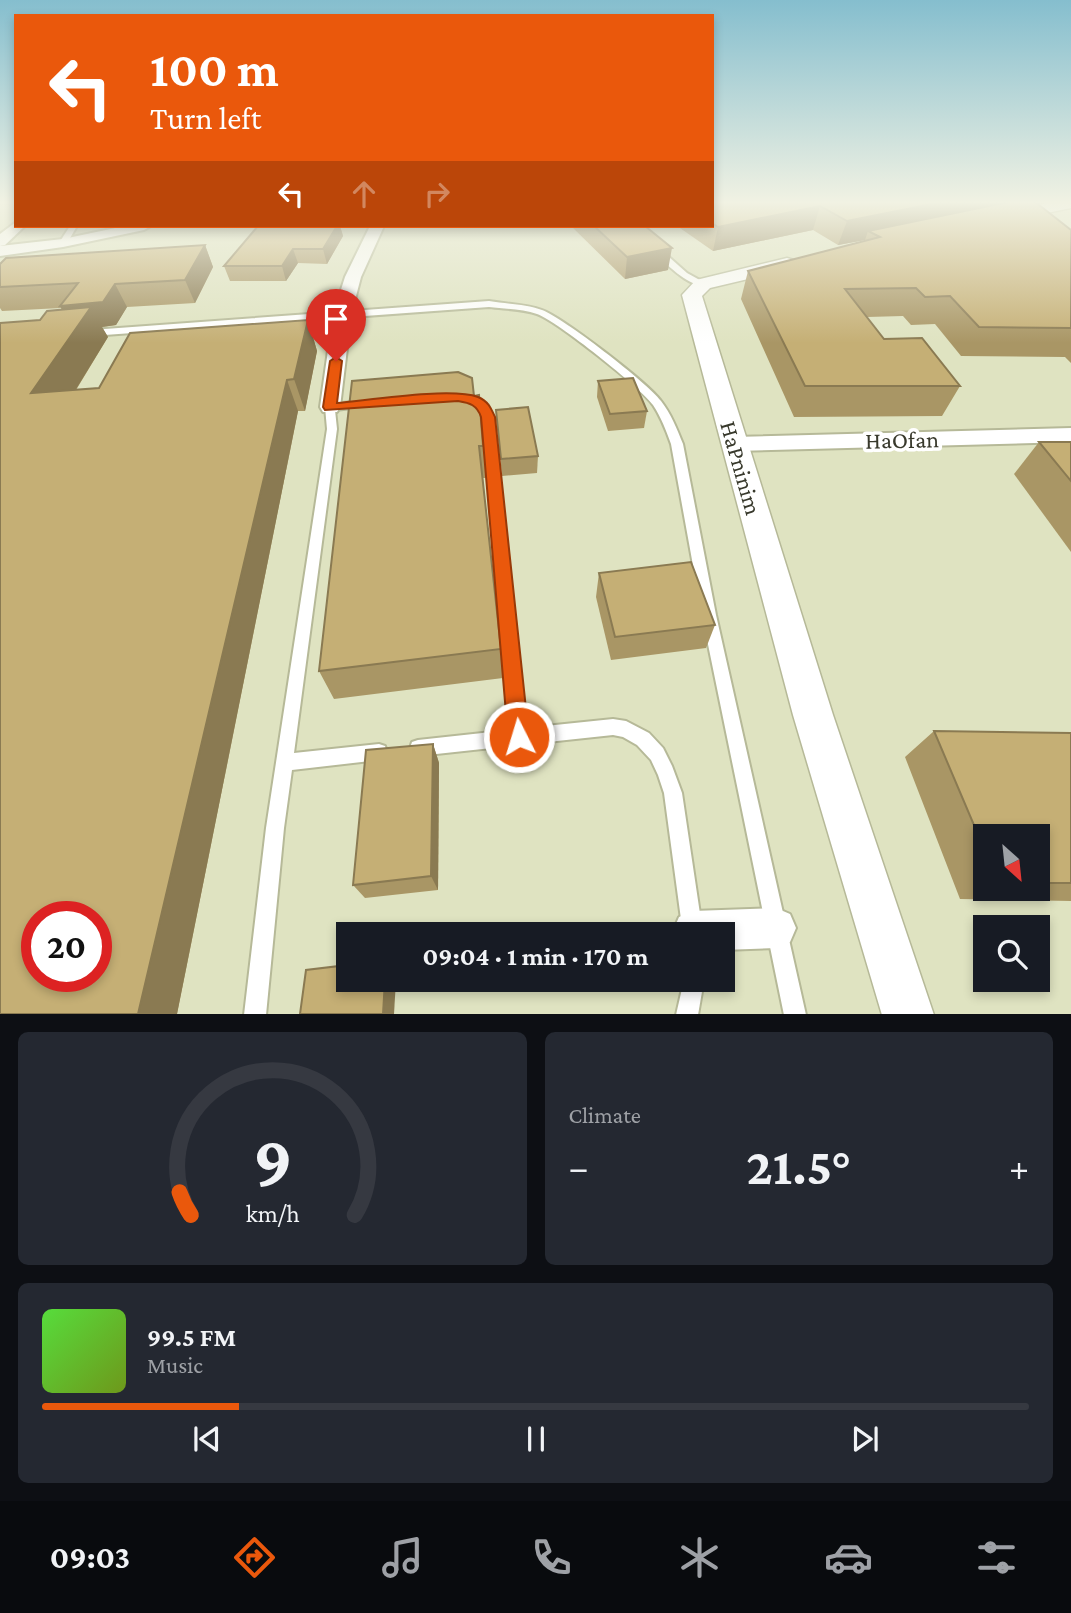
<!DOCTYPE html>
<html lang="en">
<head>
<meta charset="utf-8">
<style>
  body { margin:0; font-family:"Crimson Pro",serif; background:#242831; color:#f1f3f6; height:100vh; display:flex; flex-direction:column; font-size:26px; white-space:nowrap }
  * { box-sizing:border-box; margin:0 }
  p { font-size:23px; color:#9ea1a6 }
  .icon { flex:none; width:38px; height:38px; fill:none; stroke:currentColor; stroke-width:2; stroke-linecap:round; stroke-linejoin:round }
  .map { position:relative; height:1014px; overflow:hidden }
  .details { display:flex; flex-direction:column; gap:18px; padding:18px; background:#0d0f14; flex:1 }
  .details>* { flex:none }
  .hud { position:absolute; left:14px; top:14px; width:700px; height:214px; border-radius:0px; box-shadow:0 4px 10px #0003; background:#ea580c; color:#fff; overflow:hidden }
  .needle { width:46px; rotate:153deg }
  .buttons { position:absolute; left:973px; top:824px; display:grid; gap:14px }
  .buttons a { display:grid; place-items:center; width:77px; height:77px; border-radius:0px; background:#171b24; box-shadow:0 4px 10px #0003; font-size:35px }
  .speed { position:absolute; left:21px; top:901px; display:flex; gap:14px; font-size:35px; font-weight:700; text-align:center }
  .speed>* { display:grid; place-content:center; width:91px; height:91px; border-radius:50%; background:#171b24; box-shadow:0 4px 10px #0003; line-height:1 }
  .speed .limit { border:10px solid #d22; background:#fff; color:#111 }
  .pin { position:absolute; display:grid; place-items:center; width:60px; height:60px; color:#fff; margin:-72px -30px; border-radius:50% 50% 50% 0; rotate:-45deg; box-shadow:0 0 7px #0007 }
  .pin .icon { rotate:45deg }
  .me { position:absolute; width:77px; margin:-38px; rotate:355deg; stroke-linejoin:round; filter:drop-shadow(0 0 5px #0008) }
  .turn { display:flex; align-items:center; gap:24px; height:147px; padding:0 21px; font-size:32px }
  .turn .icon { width:91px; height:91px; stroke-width:2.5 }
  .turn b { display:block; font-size:49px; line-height:60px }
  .lanes { display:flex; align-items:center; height:66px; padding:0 21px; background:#0003; justify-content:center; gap:35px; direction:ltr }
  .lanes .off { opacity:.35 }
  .big { font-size:52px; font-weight:700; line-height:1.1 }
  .details .tile { flex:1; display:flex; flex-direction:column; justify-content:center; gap:10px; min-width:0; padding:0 24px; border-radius:10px; background:#242831 }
  .details .dial { align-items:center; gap:0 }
  .dial svg { height:182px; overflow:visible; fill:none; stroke:#363941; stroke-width:7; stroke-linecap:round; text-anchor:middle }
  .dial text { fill:#f1f3f6; stroke:none }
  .song { display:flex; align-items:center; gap:21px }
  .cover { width:84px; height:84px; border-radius:10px; background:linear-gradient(135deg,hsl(110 70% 55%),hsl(80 70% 35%)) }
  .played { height:7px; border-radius:4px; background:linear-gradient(90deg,#ea580c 20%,#363941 20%) }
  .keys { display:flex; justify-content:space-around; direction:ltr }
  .heat { display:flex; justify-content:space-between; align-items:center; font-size:38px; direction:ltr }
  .details .tiles { flex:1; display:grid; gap:18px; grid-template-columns:1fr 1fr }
  .tile:last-child { grid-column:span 2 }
  .trip { position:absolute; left:336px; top:922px; width:399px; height:70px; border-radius:0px; background:#171b24; box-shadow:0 4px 10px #0003; font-weight:700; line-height:70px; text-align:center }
  .tabs { display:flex; height:112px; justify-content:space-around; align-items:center; background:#090b0e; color:#9ea1a6 }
  .tabs .icon { width:49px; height:49px }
  .tabs .on { color:#ea580c }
  .tabs b { font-size:32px; color:#f1f3f6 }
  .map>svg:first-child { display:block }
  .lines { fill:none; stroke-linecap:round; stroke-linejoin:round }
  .service-casing { stroke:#b6b998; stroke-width:4 }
  .minor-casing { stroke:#b6b998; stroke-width:4 }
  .tertiary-casing { stroke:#b6b998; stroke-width:3 }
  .service { fill:#fff; fill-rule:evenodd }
  .minor { fill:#fff; fill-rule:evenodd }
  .tertiary { fill:#fff; fill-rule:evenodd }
  .wall { fill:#a99665; fill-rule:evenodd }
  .shaded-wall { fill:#8a7a52 }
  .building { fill:#c5af75; stroke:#8a7a52; stroke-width:2; fill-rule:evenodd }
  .route { fill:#ea580c; stroke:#983908; stroke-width:2 }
  .labels { text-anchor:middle; stroke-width:7; stroke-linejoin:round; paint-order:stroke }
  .street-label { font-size:24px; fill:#38392c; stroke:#fff }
</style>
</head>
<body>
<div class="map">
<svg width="1071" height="1015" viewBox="0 0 1071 1015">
  <rect width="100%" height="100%" fill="#dfe3c1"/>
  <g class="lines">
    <defs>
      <g id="service">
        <polygon points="70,226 77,226 66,245 60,245 59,243"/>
        <path d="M654,249H660L687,273L707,284C692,291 666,263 654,253Z"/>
        <path d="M489,301C506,304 526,304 542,310C562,317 648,383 661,401C671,414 677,429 683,444L716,615L806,1015H784L702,615L671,444C666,430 661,417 653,405C641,388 557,321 537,314C523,309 504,309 489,307L91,336L86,333L91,330Z"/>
        <polygon points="466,395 488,405 493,417 526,728 613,719 626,721 649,733 663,748 672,766 682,793 703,934 683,934 664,793 658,775 651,760 637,745 623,737 613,735 418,756 412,754 410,748 412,742 418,740 510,730 483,417 480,409 462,400 461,398"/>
        <polygon points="365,401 369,402 369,406 335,410 337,429 294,753 379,744 385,746 387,752 385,758 379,760 292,770 284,828 266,1015 244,1015 266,828 327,429 325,407 330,404"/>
        <polygon points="684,980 704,980 698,1015 676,1015"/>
      </g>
      <g id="minor">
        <polygon points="16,222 16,226 25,226 5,245 0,246 0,234"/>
        <polygon points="125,226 151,226 144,230 63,247 0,256 0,246 63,239"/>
        <polygon points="370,226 384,226 361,277 351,315 340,407 337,412 323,412 320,407 333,315 345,277"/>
        <polygon points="1071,428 1071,442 734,451 726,449 723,444 726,439 734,437"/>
        <polygon points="776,908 790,914 796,928 790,942 776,948 723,950 723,934 674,934 673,931 679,917 693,911"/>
      </g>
      <g id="tertiary">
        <polygon points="1058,201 1071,201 1071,208 1003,222 995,217 997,213"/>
        <polygon points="787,258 794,260 796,264 794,268 710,288 702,296 833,715 934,1015 882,1015 793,715 682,295 696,280"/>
      </g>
    </defs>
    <use href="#service" class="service-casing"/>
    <use href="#minor" class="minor-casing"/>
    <use href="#tertiary" class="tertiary-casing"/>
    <use href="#service" class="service"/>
    <use href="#minor" class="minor"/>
    <use href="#tertiary" class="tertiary"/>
  </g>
  <g class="wall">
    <polygon points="712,201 998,201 997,204 1071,230 1071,363 1065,357 961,356 935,324 911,325 903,316 867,317 884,339 960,386 942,416 794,417 741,299 748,271 864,242 865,240 838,245 813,230 713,251 677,226 712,226"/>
    <polygon points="258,226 340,226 343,236 327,264 298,263 286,281 230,281 224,266"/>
    <polygon points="571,226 645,226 668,270 625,279"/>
    <polygon points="205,245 213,267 195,303 127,307 116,325 102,327 108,337 76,390 99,388 308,320 317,351 305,411 298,411 177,1014 0,1014 40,320 62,310 61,308 2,311 0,308 0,264"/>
    <polygon points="598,381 647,411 644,428 608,431 597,397"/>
    <polygon points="479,395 486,478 483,478 503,678 334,699 319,671 474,396"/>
    <polygon points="496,410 538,456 537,473 502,476"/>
    <polygon points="1039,442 1071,442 1071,552 1014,474"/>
    <polygon points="599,573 715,625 706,648 611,660 596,597"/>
    <path d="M934,731L1071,733V901L960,899L905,757ZM985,836H1038V889H985Z"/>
    <polygon points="433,744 439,763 438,890 365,898 353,885"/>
  </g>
  <g class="shaded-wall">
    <polygon points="947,201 998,201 992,212 868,231 865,240 838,245 847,221"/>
    <polygon points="820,206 813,230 713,251 718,227"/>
    <polygon points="337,226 340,226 343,236 327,264 323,249"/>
    <polygon points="205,245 213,267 195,303 185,280"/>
    <polygon points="672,248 668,270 625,279 627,257"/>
    <polygon points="293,249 298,263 286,281 282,266"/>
    <polygon points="115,284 127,307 116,325 102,327 108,337 54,425 31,393 74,330 60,306"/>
    <polygon points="308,320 317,351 305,411 294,379"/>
    <polygon points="287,380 298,411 177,1014 138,1014"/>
    <polygon points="433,744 439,763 438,890 431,876"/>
    <polygon points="385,980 396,980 394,1014 383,1014"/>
  </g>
  <g class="building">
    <polygon points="712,201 947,201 847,221 820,206 718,227 712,223"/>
    <polygon points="1013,201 1034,201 1071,230 1071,328 979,327 950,296 925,297 916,288 845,289 884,339 922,338 960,386 805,386 748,271 880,237 868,231"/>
    <polygon points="258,226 337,226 323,249 293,249 282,266 224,266"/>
    <polygon points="594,226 645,226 672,248 627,257"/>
    <polygon points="205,245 185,280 115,284 103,302 60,306 78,283 0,287 0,264 6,258"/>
    <path d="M91,307L31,393L99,388L130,333L308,320L294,379L287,380L138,1014H0V323L40,320L47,311ZM37,917H96V976H37Z"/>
    <polygon points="458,372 472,378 474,396 479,395 483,446 479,446 501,649 319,671 352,381"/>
    <polygon points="633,378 647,411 610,414 598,381"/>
    <polygon points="528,407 538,456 501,459 496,410"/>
    <polygon points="1039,442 1071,442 1071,481"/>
    <polygon points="691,562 715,625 615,637 599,573"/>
    <polygon points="934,731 1071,733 1071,883 1038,883 1038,836 985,836 985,851"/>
    <polygon points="433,744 431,876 353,885 366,750"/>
    <polygon points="348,965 348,980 385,980 383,1014 300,1014 306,970"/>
  </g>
  <linearGradient id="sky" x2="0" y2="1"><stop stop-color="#85bece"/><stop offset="0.59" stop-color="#f1f2e3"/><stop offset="1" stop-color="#f1f2e3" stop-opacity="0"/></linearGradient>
  <rect width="1071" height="343" fill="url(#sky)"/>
  <path class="route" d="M336,357L342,361L337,403C370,400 451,387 478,397C488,401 491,408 495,417L529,737L526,745L519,748L511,745L508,737L481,417C477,405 470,403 458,401L325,410L323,407L330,361Z"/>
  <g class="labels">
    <g class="street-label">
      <text transform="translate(902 440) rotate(-1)" y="8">HaOfan</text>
      <text transform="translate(741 468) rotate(74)" y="8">HaPninim</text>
    </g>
  </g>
</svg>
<div class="buttons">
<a><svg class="needle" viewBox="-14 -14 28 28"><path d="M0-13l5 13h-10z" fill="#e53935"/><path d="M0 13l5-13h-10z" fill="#9ea1a6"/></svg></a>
<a><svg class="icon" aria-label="search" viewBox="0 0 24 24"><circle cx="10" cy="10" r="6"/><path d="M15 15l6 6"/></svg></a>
</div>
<div class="speed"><div class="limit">20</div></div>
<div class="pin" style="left:336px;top:361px;background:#d93025"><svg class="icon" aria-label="arrive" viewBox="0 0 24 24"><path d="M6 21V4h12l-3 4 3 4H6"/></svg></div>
<svg class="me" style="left:519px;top:737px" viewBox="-20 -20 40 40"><circle r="17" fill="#ea580c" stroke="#fff" stroke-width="3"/><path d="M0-11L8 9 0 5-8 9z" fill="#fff"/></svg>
<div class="trip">09:04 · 1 min · 170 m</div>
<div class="hud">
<div class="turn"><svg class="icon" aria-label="left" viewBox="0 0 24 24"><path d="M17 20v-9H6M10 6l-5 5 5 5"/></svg><div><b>100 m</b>Turn left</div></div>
<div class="lanes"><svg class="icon" aria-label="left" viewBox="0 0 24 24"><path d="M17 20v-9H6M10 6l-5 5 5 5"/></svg><svg class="icon off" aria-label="ahead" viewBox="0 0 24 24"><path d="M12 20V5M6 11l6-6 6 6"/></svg><svg class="icon off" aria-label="right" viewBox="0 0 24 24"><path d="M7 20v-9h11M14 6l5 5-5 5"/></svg></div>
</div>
</div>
<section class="details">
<div class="tiles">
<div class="tile dial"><svg viewBox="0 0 100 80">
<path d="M14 69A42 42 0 1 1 86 69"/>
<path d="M14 69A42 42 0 0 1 9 59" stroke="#ea580c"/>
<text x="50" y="56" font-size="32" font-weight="700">9</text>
<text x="50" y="72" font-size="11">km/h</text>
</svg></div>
<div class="tile"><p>Climate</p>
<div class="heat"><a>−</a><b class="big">21.5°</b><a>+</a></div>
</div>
<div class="tile">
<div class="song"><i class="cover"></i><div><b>99.5 FM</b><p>Music</p></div></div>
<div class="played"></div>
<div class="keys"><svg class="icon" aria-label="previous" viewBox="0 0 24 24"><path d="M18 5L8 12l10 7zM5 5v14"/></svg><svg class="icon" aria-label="pause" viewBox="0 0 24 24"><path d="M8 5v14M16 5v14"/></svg><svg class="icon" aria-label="next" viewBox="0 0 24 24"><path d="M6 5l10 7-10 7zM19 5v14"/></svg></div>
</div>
</div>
</section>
<nav class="tabs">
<b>09:03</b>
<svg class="icon on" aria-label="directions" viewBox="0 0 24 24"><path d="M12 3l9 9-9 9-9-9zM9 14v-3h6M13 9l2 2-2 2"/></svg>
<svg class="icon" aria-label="music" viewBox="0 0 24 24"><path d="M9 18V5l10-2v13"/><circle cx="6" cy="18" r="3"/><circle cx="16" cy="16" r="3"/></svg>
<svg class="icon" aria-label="phone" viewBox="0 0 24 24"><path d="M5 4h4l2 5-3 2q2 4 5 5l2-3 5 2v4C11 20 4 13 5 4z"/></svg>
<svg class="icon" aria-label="climate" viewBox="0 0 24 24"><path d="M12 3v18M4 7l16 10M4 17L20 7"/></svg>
<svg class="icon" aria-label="car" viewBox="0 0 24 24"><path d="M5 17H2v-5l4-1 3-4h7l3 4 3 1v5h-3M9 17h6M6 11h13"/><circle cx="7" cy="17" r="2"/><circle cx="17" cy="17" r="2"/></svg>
<svg class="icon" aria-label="filters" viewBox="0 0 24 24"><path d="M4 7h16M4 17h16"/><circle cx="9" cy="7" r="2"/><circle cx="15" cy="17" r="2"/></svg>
</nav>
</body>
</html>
